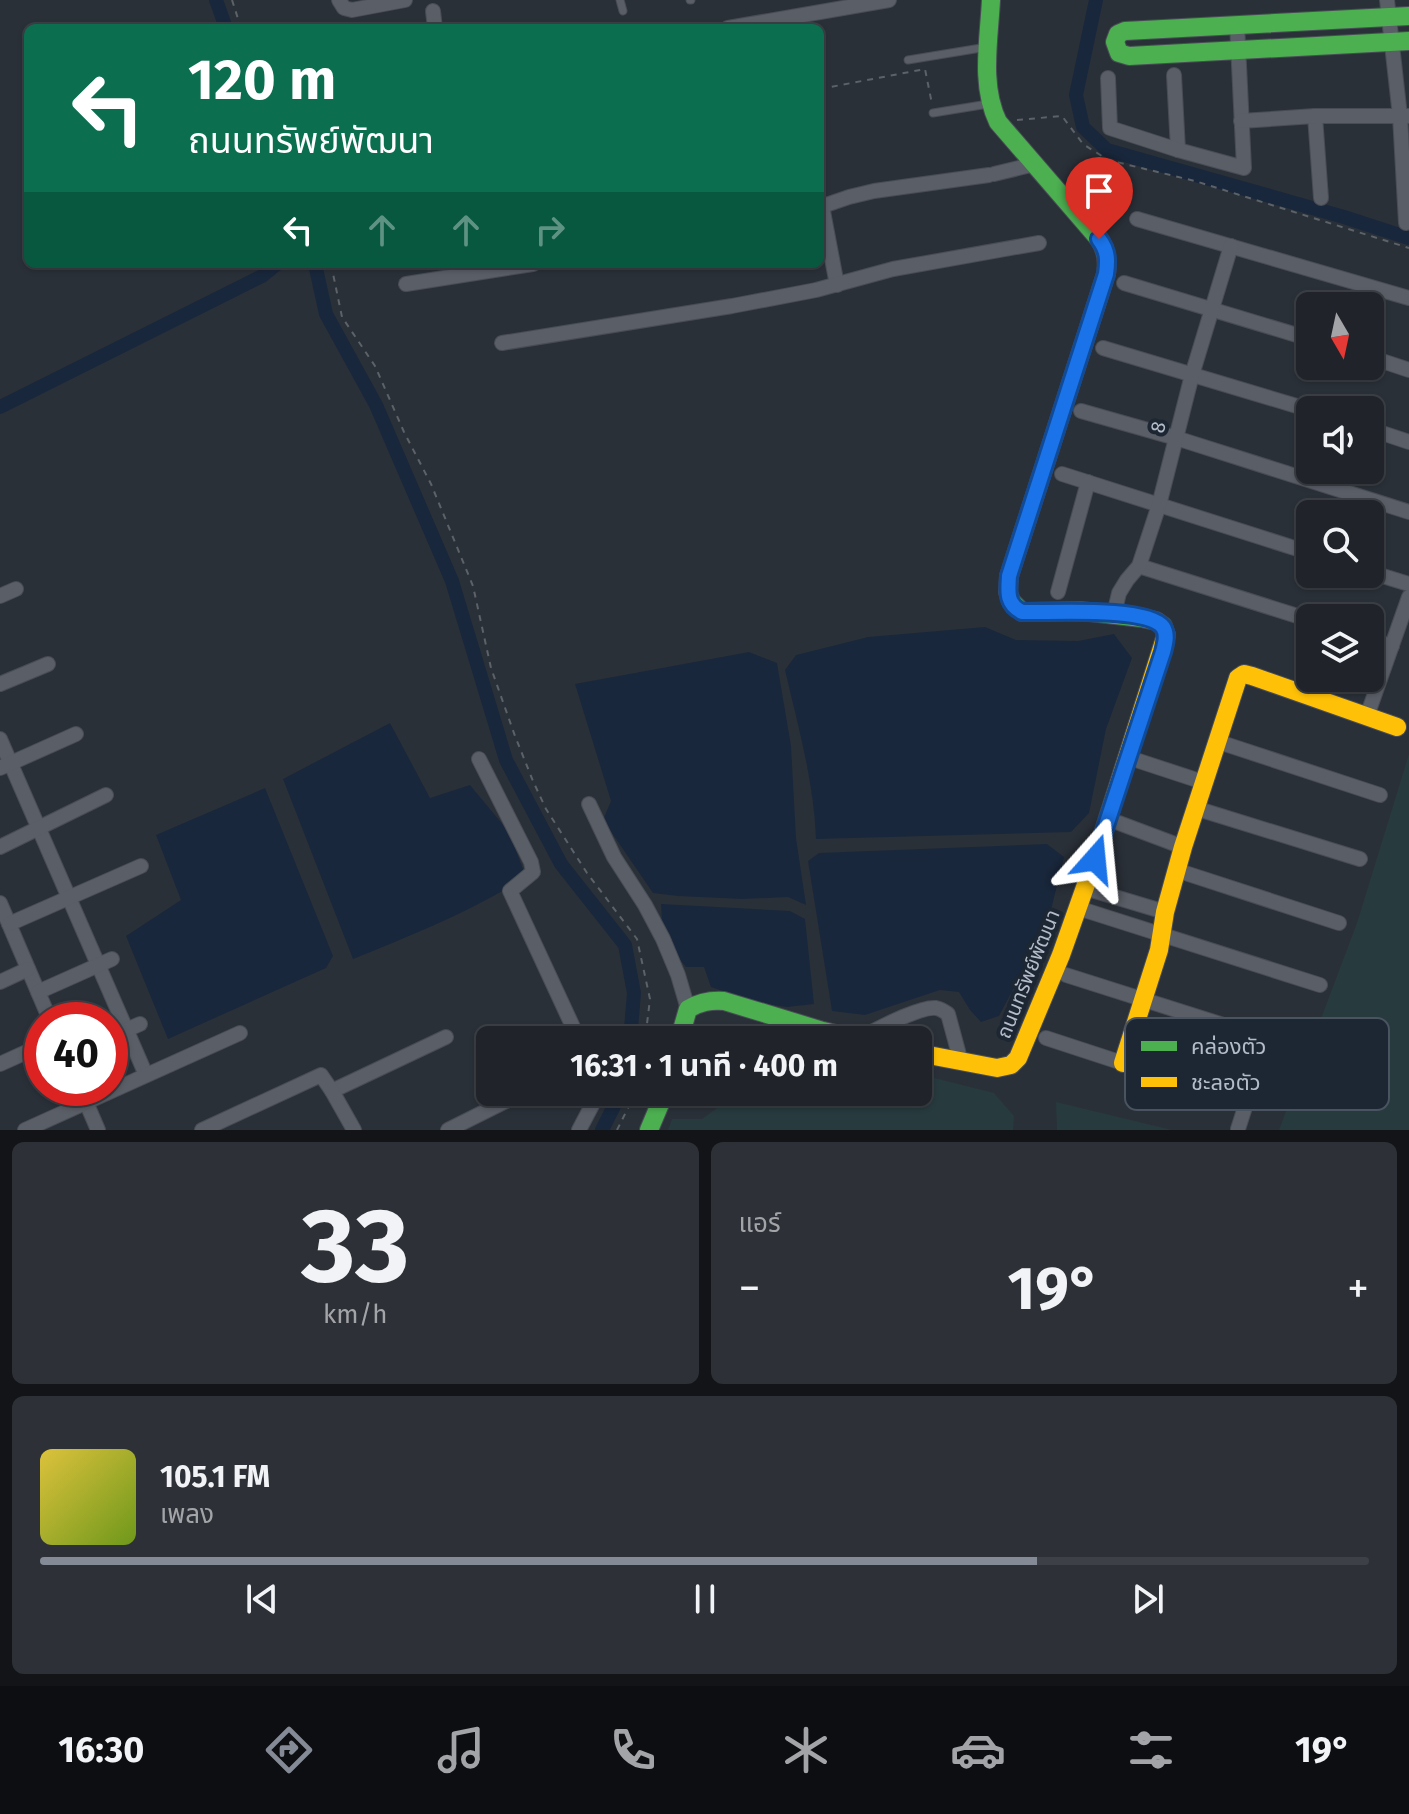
<!DOCTYPE html>
<html lang="th">
<head>
<meta charset="utf-8">
<style>
  body { margin:0; font-family:"Fira Sans","Noto Sans Thai",sans-serif; background:#2d3036; color:#f1f3f6; height:100vh; display:flex; flex-direction:column; font-size:30px; white-space:nowrap }
  * { box-sizing:border-box; margin:0 }
  p { font-size:26px; color:#a2a4a8 }
  .icon { flex:none; width:44px; height:44px; fill:none; stroke:currentColor; stroke-width:2; stroke-linecap:round; stroke-linejoin:round }
  .map { position:relative; height:1130px; overflow:hidden }
  .sheet { display:flex; flex-direction:column; gap:12px; padding:12px; background:#121417; flex:1 }
  .sheet>* { flex:none }
  .banner { position:absolute; left:24px; top:24px; width:800px; height:244px; border-radius:12px; box-shadow:0 2px 6px #0004,0 0 0 2px #3d4147; background:#0b6e4f; color:#fff; overflow:hidden }
  .needle { width:52px; rotate:171deg }
  .controls { position:absolute; left:1296px; top:292px; display:grid; gap:16px }
  .controls a { display:grid; place-items:center; width:88px; height:88px; border-radius:12px; background:#20242a; box-shadow:0 2px 6px #0004,0 0 0 2px #3d4147; font-size:40px }
  .speed { position:absolute; left:24px; top:1002px; display:flex; gap:16px; font-size:40px; font-weight:700; text-align:center }
  .speed>* { display:grid; place-content:center; width:104px; height:104px; border-radius:50%; background:#20242a; box-shadow:0 2px 6px #0004,0 0 0 2px #3d4147; line-height:1 }
  .speed .limit { border:12px solid #d22; background:#fff; color:#111 }
  .pin { position:absolute; display:grid; place-items:center; width:68px; height:68px; color:#fff; margin:-82px -34px; border-radius:50% 50% 50% 0; rotate:-45deg; box-shadow:0 0 8px #0007 }
  .pin .icon { rotate:45deg }
  .me { position:absolute; width:88px; margin:-44px; rotate:18deg; stroke-linejoin:round; filter:drop-shadow(0 0 6px #0008) }
  .turn { display:flex; align-items:center; gap:28px; height:168px; padding:0 32px; font-size:36px }
  .turn .icon { width:104px; height:104px; stroke-width:2.5 }
  .turn b { display:block; font-size:56px; line-height:68px }
  .lanes { display:flex; align-items:center; height:76px; padding:0 32px; background:#0003; justify-content:center; gap:40px; direction:ltr }
  .lanes .off { opacity:.35 }
  .big { font-size:60px; font-weight:700; line-height:1.1 }
  .sheet .tile { flex:1; display:flex; flex-direction:column; justify-content:center; gap:12px; min-width:0; padding:0 28px; border-radius:12px; background:#2d3036 }
  .sheet .dial { align-items:center; gap:0 }
  .dial b { font-size:104px; line-height:1 }
  .song { display:flex; align-items:center; gap:24px }
  .cover { width:96px; height:96px; border-radius:12px; background:linear-gradient(135deg,hsl(50 70% 55%),hsl(80 70% 35%)) }
  .played { height:8px; border-radius:4px; background:linear-gradient(90deg,#848b96 75%,#3d4147 75%) }
  .keys { display:flex; justify-content:space-around; direction:ltr }
  .heat { display:flex; justify-content:space-between; align-items:center; font-size:44px; direction:ltr }
  .sheet .tiles { flex:1; display:grid; gap:12px; grid-template-columns:1fr 1fr }
  .tile:last-child { grid-column:span 2 }
  .trip { position:absolute; left:476px; top:1026px; width:456px; height:80px; border-radius:12px; background:#20242a; box-shadow:0 2px 6px #0004,0 0 0 2px #3d4147; font-weight:700; line-height:80px; text-align:center }
  .tab-bar { display:flex; height:128px; justify-content:space-around; align-items:center; background:#0d0e11; color:#a2a4a8 }
  .tab-bar .icon { width:56px; height:56px }
  .tab-bar .current { color:#848b96 }
  .tab-bar b { font-size:36px; color:#f1f3f6 }
  .map>svg:first-child { display:block }
  .green { fill:#273a3e }
  .water { fill:#19273c }
  .lines { fill:none; stroke-linecap:round; stroke-linejoin:round }
  .canal { stroke:#19273c; stroke-width:14 }
  .lane-casing { stroke:#484c55; stroke-width:9 }
  .street-casing { stroke:#484c55; stroke-width:16 }
  .fast-casing { stroke:#484c55; stroke-width:20 }
  .slow-casing { stroke:#484c55; stroke-width:20 }
  .path { stroke:#5c6268; stroke-width:2; stroke-dasharray:6 6; stroke-linecap:butt }
  .lane { stroke:#5a5e66; stroke-width:7 }
  .street { stroke:#5a5e66; stroke-width:14 }
  .fast { stroke:#4caf50; stroke-width:18 }
  .slow { stroke:#ffc107; stroke-width:18 }
  .route-casing { stroke:#114b97; stroke-width:20 }
  .route { stroke:#1a73e8; stroke-width:14 }
  .labels { text-anchor:middle; stroke-width:8; stroke-linejoin:round; paint-order:stroke }
  .street-label { font-size:20px; fill:#b4bcc9; stroke:#1d2633 }
  .key { fill:#1d2633; stroke:#4a5360; stroke-width:2 }
  .key-label { font-size:22px; fill:#b4bcc9 }
</style>
</head>
<body>
<div class="map">
<svg width="1409" height="1130" viewBox="0 0 1409 1130">
  <rect width="100%" height="100%" fill="#2a3038"/>
  <g class="green">
    <polygon points="1409,754 1409,1130 1279,1130 1357,923"/>
    <polygon points="918,1074 994,1093 1014,1116 1013,1130 668,1130 672,1119 702,1119 728,1100 731,1092 918,1092"/>
    <polygon points="1056,1102 1172,1130 1057,1130"/>
  </g>
  <g class="water">
    <path d="M985,627L1016,640L1078,641L1114,634L1132,658L1106,729L1089,813L1071,832L816,839C814,782 798,726 785,670L796,655L868,637Z"/>
    <polygon points="749,652 777,663 791,746 796,838 806,905 788,897 743,899 678,896 653,893 603,820 611,801 575,684"/>
    <path d="M390,723L430,798L470,785L509,832L526,877C472,911 412,935 353,959L283,779Z"/>
    <polygon points="265,788 333,956 326,968 168,1039 126,936 181,900 156,835"/>
    <polygon points="1047,844 1064,857 1033,983 1018,980 999,1016 981,1022 970,1010 959,992 940,990 865,1015 832,1011 808,861 819,853"/>
    <polygon points="661,904 790,911 805,919 814,1004 787,1007 758,1003 711,987 704,967 686,967 663,939"/>
  </g>
  <g class="lines">
    <g class="canal">
      <polyline points="216,0 226,28"/>
      <polyline points="1096,0 1076,95 1083,127 1107,150 1344,217 1409,238"/>
      <polyline points="315,264 326,314 376,405 452,581 506,760 561,864 625,945 634,993 630,1040"/>
      <polyline points="0,407 262,276 277,264"/>
      <polyline points="602,1130 621,1092"/>
    </g>
    <defs>
      <g id="lane">
        <polyline points="620,0 623,11"/>
        <polyline points="690,0 691,0"/>
        <polyline points="908,60 987,47"/>
        <polyline points="933,113 988,104"/>
      </g>
      <g id="street">
        <polyline points="339,0 344,8 352,10 405,0"/>
        <polyline points="1387,0 1400,116 1406,223"/>
        <polyline points="433,11 435,28"/>
        <polyline points="728,28 889,0"/>
        <polyline points="1174,75 1178,150"/>
        <polyline points="1108,78 1110,128 1178,150 1244,168 1237,24"/>
        <polyline points="1315,116 1321,198"/>
        <polyline points="1241,121 1315,116 1409,116"/>
        <polyline points="994,174 1035,164"/>
        <polyline points="822,206 837,285"/>
        <polyline points="820,207 849,197 874,191 989,175"/>
        <polyline points="1137,219 1409,298"/>
        <polyline points="1124,283 1310,339"/>
        <polyline points="406,284 533,264"/>
        <polyline points="502,343 732,306 816,290 893,269 1039,243"/>
        <polyline points="1103,348 1310,410"/>
        <polyline points="1370,357 1409,370"/>
        <polyline points="1081,411 1176,438 1409,512"/>
        <polyline points="1370,429 1409,442"/>
        <polyline points="1062,474 1310,553"/>
        <polyline points="1139,566 1310,620"/>
        <polyline points="1370,572 1409,584"/>
        <polyline points="1058,592 1088,482"/>
        <polyline points="0,596 16,589"/>
        <polyline points="1114,614 1119,593 1127,580 1139,566 1159,505 1192,375 1231,246"/>
        <polyline points="1370,640 1392,646"/>
        <polyline points="0,684 48,664"/>
        <polyline points="1367,716 1409,597"/>
        <polyline points="0,739 146,1075"/>
        <polyline points="1216,741 1380,795"/>
        <polyline points="479,759 531,862 533,872 510,891 579,1040"/>
        <polyline points="1139,761 1203,782"/>
        <polyline points="0,768 76,734"/>
        <polyline points="589,804 614,857 645,905 663,939 678,975 688,1009"/>
        <polyline points="1195,808 1360,859"/>
        <polyline points="1119,823 1183,847"/>
        <polyline points="0,847 106,795"/>
        <polyline points="1176,870 1339,923"/>
        <polyline points="1085,888 1165,912"/>
        <polyline points="0,903 50,1020"/>
        <polyline points="1078,908 1320,985"/>
        <polyline points="9,924 141,866"/>
        <polyline points="1066,975 1299,1049"/>
        <polyline points="0,982 28,969"/>
        <polyline points="38,992 112,959"/>
        <polyline points="110,1037 140,1024"/>
        <polyline points="1046,1038 1208,1091"/>
        <path d="M858,1039C874,1031 919,1006 936,1008C941,1009 944,1011 948,1014L961,1062"/>
        <polyline points="0,1064 42,1045"/>
        <polyline points="80,1088 98,1130"/>
        <polyline points="332,1091 446,1037"/>
        <polyline points="1238,1129 1267,1039"/>
        <polyline points="25,1130 240,1033"/>
        <polyline points="202,1130 321,1075 332,1091 354,1130"/>
        <polyline points="448,1130 524,1092"/>
        <polyline points="579,1130 599,1092"/>
      </g>
      <g id="fast">
        <path d="M991,0C989,40 980,85 998,122L1099,239C1107,250 1108,261 1106,274L1009,576L1008,592L1011,601L1022,612L1081,611L1142,618L1156,621L1163,626L1166,635"/>
        <polyline points="1409,16 1125,31 1118,34 1115,42 1119,53 1129,56 1409,41"/>
        <path d="M679,1040L688,1009C700,1002 710,1000 724,1001L823,1031L861,1040"/>
        <polyline points="649,1130 665,1092"/>
      </g>
      <g id="slow">
        <polyline points="918,1053 997,1068 1011,1065 1018,1058 1061,955 1095,859 1166,635"/>
        <polyline points="1123,1063 1159,950 1165,912 1183,847 1238,678 1244,674 1252,676 1397,727"/>
      </g>
    </defs>
    <use href="#lane" class="lane-casing"/>
    <use href="#street" class="street-casing"/>
    <use href="#fast" class="fast-casing"/>
    <use href="#slow" class="slow-casing"/>
    <g class="path">
      <polyline points="232,0 241,28"/>
      <polyline points="820,89 925,69 932,104"/>
      <polyline points="1017,120 1062,116 1083,144 1108,160 1195,181 1409,248"/>
      <polyline points="331,264 342,317 375,366 404,432 431,484 473,586 491,668 515,736 533,781 546,809 587,873 637,939 650,999 645,1040"/>
      <polyline points="617,1130 636,1092"/>
    </g>
    <use href="#lane" class="lane"/>
    <use href="#street" class="street"/>
    <use href="#fast" class="fast"/>
    <use href="#slow" class="slow"/>
  </g>
  <g class="lines">
    <defs>
      <path id="route" d="M1095,859L1163,652C1165,644 1168,635 1163,627C1147,606 1048,613 1022,612C1006,604 1008,592 1009,576L1106,274C1108,260 1108,251 1099,239"/>
    </defs>
    <use href="#route" class="route-casing"/>
    <use href="#route" class="route"/>
  </g>
  <g class="labels">
    <g class="street-label">
      <text transform="translate(1158 427) rotate(-75)" y="7">8</text>
      <text transform="translate(1028 974) rotate(-68)" y="7">ถนนทรัพย์พัฒนา</text>
    </g>
  </g>
  <rect x="1125" y="1018" width="264" height="92" rx="12" class="key"/>
  <rect x="1141" y="1041" width="36" height="10" fill="#4caf50"/>
  <rect x="1141" y="1077" width="36" height="10" fill="#ffc107"/>
  <g class="key-label">
    <text x="1191" y="1054">คล่องตัว</text>
    <text x="1191" y="1090">ชะลอตัว</text>
  </g>
</svg>
<div class="controls">
<a><svg class="needle" viewBox="-14 -14 28 28"><path d="M0-13l5 13h-10z" fill="#e53935"/><path d="M0 13l5-13h-10z" fill="#a2a4a8"/></svg></a>
<a><svg class="icon" aria-label="sound" viewBox="0 0 24 24"><path d="M4 9h4l5-4v14l-5-4H4zM17 9q2 3 0 6"/></svg></a>
<a><svg class="icon" aria-label="search" viewBox="0 0 24 24"><circle cx="10" cy="10" r="6"/><path d="M15 15l6 6"/></svg></a>
<a><svg class="icon" aria-label="layers" viewBox="0 0 24 24"><path d="M12 4l9 5-9 5-9-5zM3 14l9 5 9-5"/></svg></a>
</div>
<div class="speed"><div class="limit">40</div></div>
<div class="pin" style="left:1099px;top:239px;background:#d93025"><svg class="icon" aria-label="arrive" viewBox="0 0 24 24"><path d="M6 21V4h12l-3 4 3 4H6"/></svg></div>
<svg class="me" style="left:1095px;top:859px" viewBox="-20 -20 40 40"><path d="M0-17L14 15 0 8-14 15z" fill="#1a73e8" stroke="#fff" stroke-width="4"/></svg>
<div class="trip">16:31 · 1 นาที · 400 m</div>
<div class="banner">
<div class="turn"><svg class="icon" aria-label="left" viewBox="0 0 24 24"><path d="M17 20v-9H6M10 6l-5 5 5 5"/></svg><div><b>120 m</b>ถนนทรัพย์พัฒนา</div></div>
<div class="lanes"><svg class="icon" aria-label="left" viewBox="0 0 24 24"><path d="M17 20v-9H6M10 6l-5 5 5 5"/></svg><svg class="icon off" aria-label="ahead" viewBox="0 0 24 24"><path d="M12 20V5M6 11l6-6 6 6"/></svg><svg class="icon off" aria-label="ahead" viewBox="0 0 24 24"><path d="M12 20V5M6 11l6-6 6 6"/></svg><svg class="icon off" aria-label="right" viewBox="0 0 24 24"><path d="M7 20v-9h11M14 6l5 5-5 5"/></svg></div>
</div>
</div>
<section class="sheet">
<div class="tiles">
<div class="tile dial"><b>33</b><p>km/h</p></div>
<div class="tile"><p>แอร์</p>
<div class="heat"><a>−</a><b class="big">19°</b><a>+</a></div>
</div>
<div class="tile">
<div class="song"><i class="cover"></i><div><b>105.1 FM</b><p>เพลง</p></div></div>
<div class="played"></div>
<div class="keys"><svg class="icon" aria-label="previous" viewBox="0 0 24 24"><path d="M18 5L8 12l10 7zM5 5v14"/></svg><svg class="icon" aria-label="pause" viewBox="0 0 24 24"><path d="M8 5v14M16 5v14"/></svg><svg class="icon" aria-label="next" viewBox="0 0 24 24"><path d="M6 5l10 7-10 7zM19 5v14"/></svg></div>
</div>
</div>
</section>
<nav class="tab-bar">
<b>16:30</b>
<svg class="icon current" aria-label="directions" viewBox="0 0 24 24"><path d="M12 3l9 9-9 9-9-9zM9 14v-3h6M13 9l2 2-2 2"/></svg>
<svg class="icon" aria-label="music" viewBox="0 0 24 24"><path d="M9 18V5l10-2v13"/><circle cx="6" cy="18" r="3"/><circle cx="16" cy="16" r="3"/></svg>
<svg class="icon" aria-label="phone" viewBox="0 0 24 24"><path d="M5 4h4l2 5-3 2q2 4 5 5l2-3 5 2v4C11 20 4 13 5 4z"/></svg>
<svg class="icon" aria-label="climate" viewBox="0 0 24 24"><path d="M12 3v18M4 7l16 10M4 17L20 7"/></svg>
<svg class="icon" aria-label="car" viewBox="0 0 24 24"><path d="M5 17H2v-5l4-1 3-4h7l3 4 3 1v5h-3M9 17h6M6 11h13"/><circle cx="7" cy="17" r="2"/><circle cx="17" cy="17" r="2"/></svg>
<svg class="icon" aria-label="filters" viewBox="0 0 24 24"><path d="M4 7h16M4 17h16"/><circle cx="9" cy="7" r="2"/><circle cx="15" cy="17" r="2"/></svg>
<b>19°</b>
</nav>
</body>
</html>
